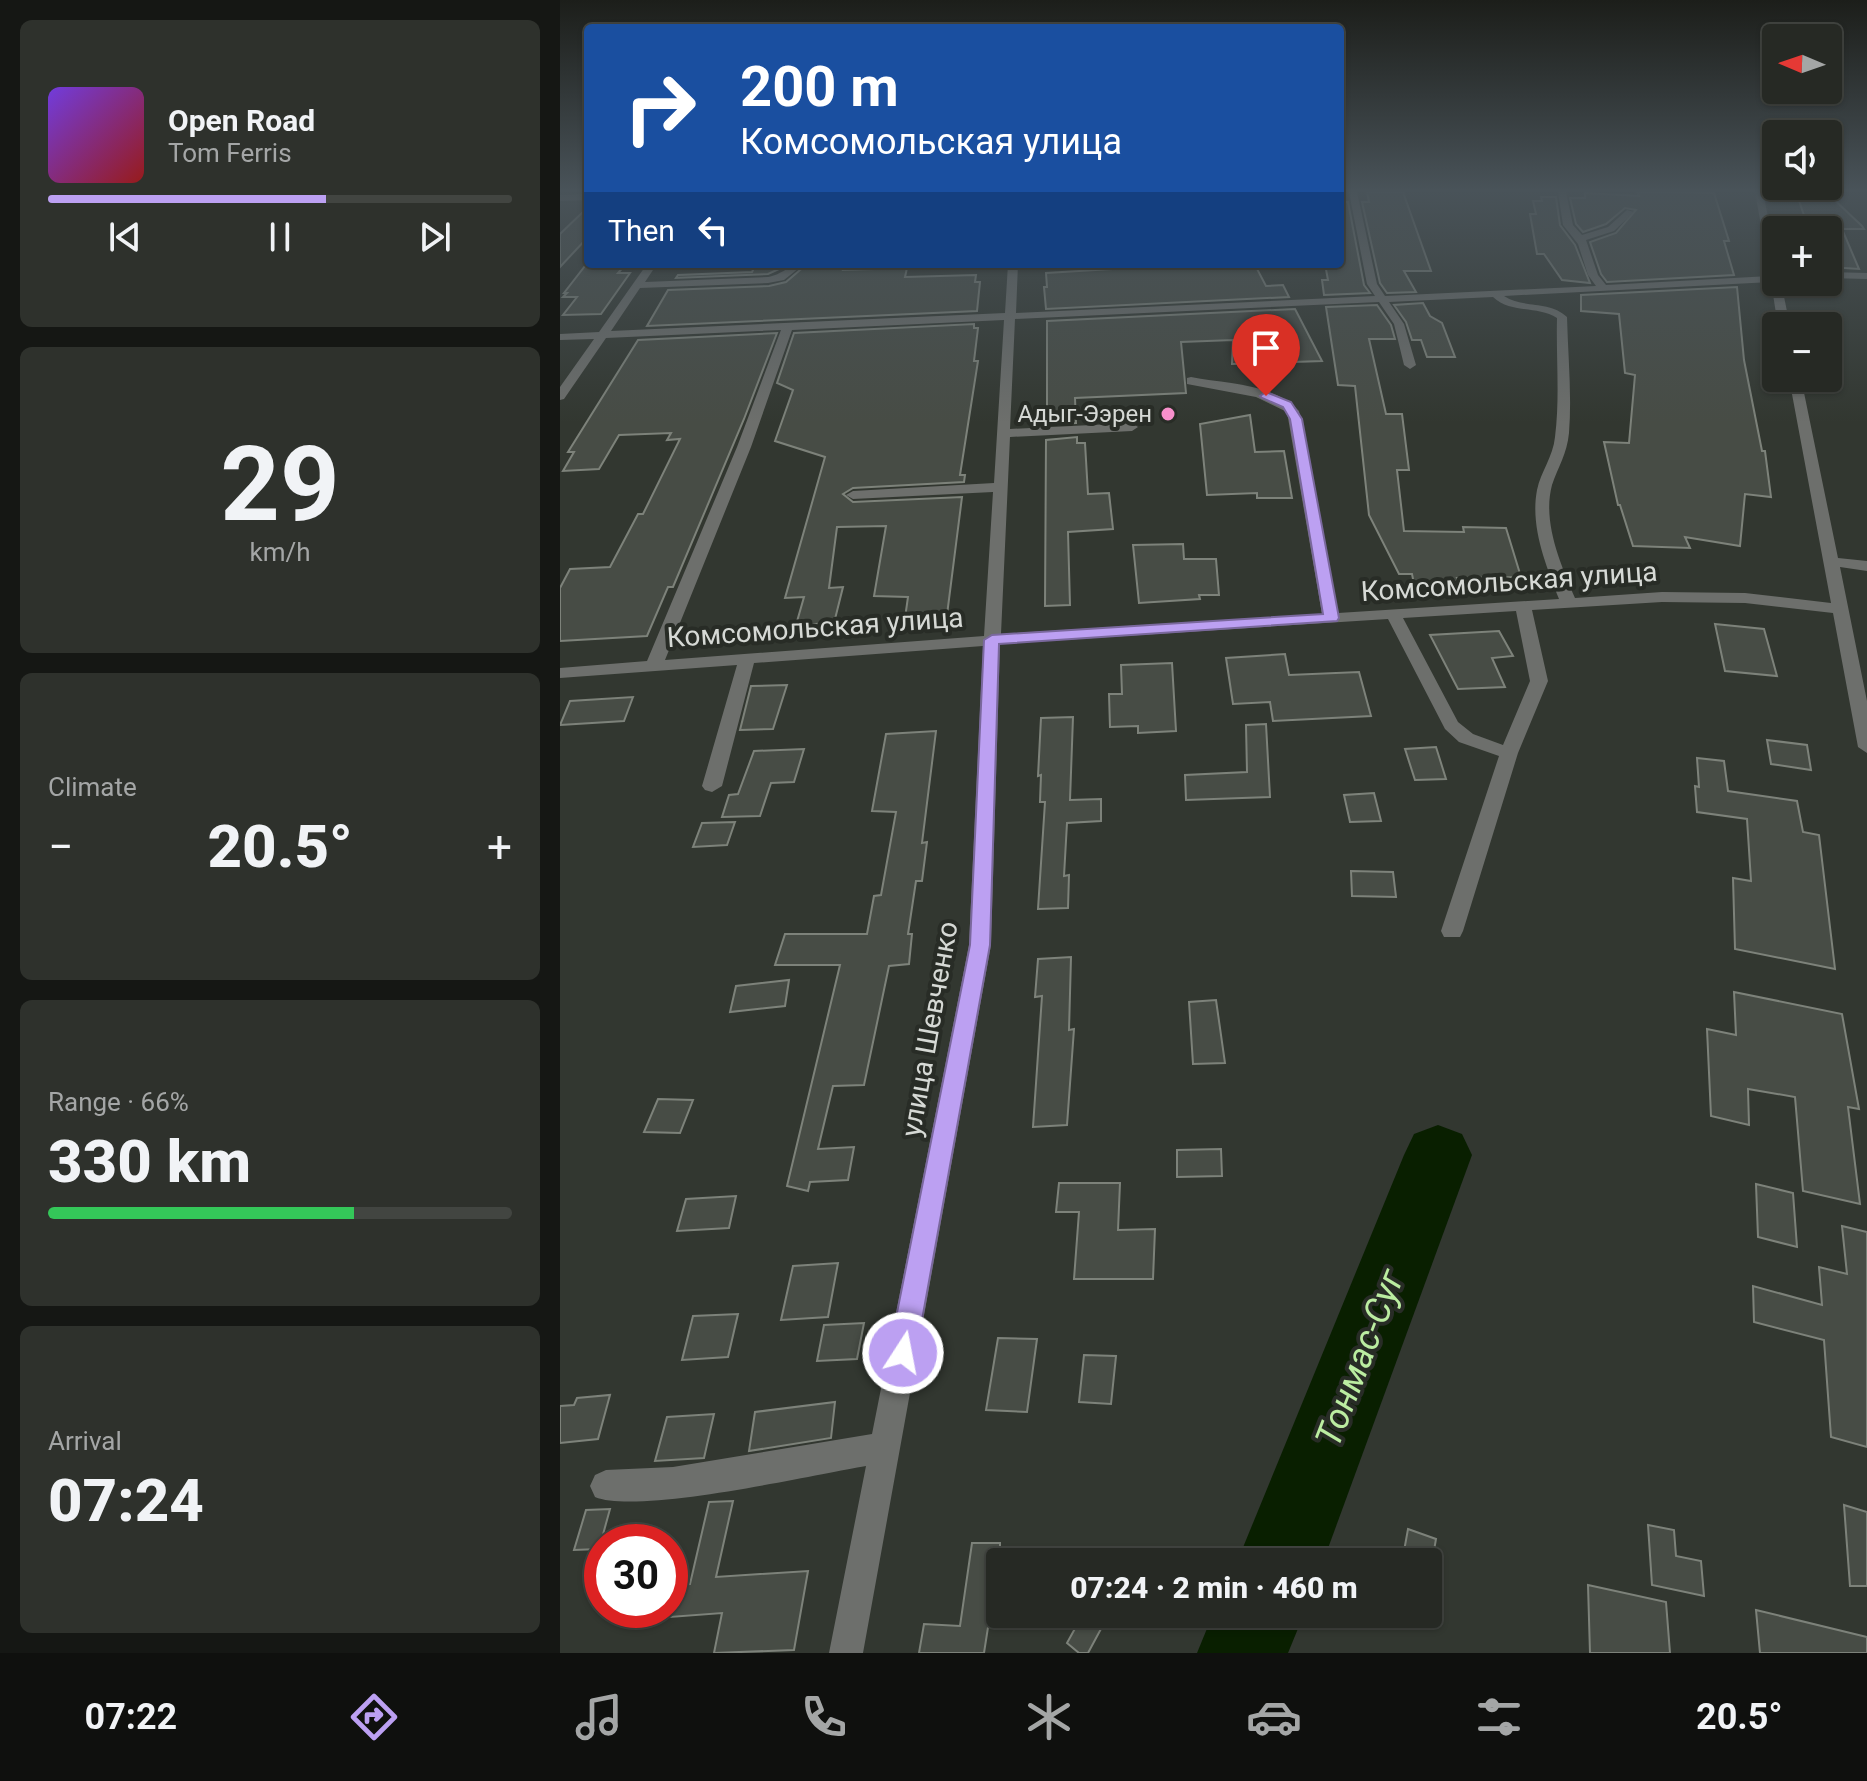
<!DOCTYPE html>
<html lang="en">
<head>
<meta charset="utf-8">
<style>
  body { margin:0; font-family:Roboto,sans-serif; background:#2e312c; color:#f1f3f6; height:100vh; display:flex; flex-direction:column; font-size:30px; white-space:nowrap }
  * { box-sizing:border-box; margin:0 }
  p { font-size:26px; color:#a4a6a6 }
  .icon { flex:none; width:44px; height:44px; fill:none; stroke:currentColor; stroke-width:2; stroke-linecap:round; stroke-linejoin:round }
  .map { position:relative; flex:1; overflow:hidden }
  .drawer { display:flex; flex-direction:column; gap:20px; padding:20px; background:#151714; width:560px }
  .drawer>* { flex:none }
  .banner { position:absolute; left:24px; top:24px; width:760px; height:244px; border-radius:8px; box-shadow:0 2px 6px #0004,0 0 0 2px #424541; background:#1a4fa0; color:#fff; overflow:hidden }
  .needle { width:52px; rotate:272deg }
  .tools { position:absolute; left:1202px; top:24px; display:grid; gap:16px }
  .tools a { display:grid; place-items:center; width:80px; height:80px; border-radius:8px; background:#262924; box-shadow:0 2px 6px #0004,0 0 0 2px #424541; font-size:40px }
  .speed { position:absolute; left:24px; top:1524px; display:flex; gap:16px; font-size:40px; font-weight:700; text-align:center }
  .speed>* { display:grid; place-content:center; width:104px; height:104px; border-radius:50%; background:#262924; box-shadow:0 2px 6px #0004,0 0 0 2px #424541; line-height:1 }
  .speed .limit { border:12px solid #d22; background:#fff; color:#111 }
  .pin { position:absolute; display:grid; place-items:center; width:68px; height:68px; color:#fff; margin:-82px -34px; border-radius:50% 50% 50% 0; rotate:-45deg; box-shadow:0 0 8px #0007 }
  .pin .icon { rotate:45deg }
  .me { position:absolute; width:88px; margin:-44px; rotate:11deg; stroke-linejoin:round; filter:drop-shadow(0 0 6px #0008) }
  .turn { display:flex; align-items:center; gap:28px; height:168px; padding:0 24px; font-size:36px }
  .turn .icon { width:104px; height:104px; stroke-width:2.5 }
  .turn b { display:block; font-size:56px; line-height:68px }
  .then { display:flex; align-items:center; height:76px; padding:0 24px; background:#0003; gap:16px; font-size:30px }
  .big { font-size:60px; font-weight:800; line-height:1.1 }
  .drawer .card { flex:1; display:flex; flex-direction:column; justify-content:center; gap:12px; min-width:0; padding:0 28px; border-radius:12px; background:#2e312c }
  .drawer .dial { align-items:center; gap:0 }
  .dial b { font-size:104px; line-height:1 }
  .song { display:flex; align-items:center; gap:24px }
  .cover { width:96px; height:96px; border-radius:12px; background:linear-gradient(135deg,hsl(260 70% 55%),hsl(0 70% 35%)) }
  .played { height:8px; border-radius:4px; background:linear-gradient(90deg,#bca0f2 60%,#424541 60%) }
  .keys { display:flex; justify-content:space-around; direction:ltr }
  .heat { display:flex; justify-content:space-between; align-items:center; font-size:44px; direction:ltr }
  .charge { height:12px; border-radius:6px; background:linear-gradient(90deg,#34c759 66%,#424541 0) }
  .trip { position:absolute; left:426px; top:1548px; width:456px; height:80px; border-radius:8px; background:#262924; box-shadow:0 2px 6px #0004,0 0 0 2px #424541; font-weight:800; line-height:80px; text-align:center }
  .dock { display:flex; height:128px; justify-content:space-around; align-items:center; background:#0f100e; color:#a4a6a6 }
  .dock .icon { width:56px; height:56px }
  .dock .selected { color:#bca0f2 }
  .dock b { font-size:36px; color:#f1f3f6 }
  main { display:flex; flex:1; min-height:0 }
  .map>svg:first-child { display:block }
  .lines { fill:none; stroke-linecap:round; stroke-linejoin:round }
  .river { fill:#091f00; fill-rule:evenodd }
  .building { fill:#474c45; stroke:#7d827a; stroke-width:2 }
  .minor { fill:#6d6f6c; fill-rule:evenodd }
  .route { fill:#bca0f2; stroke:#7a689d; stroke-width:2 }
  .poi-dot { fill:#f890cc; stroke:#282c26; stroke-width:3 }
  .labels { text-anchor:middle; stroke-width:8; stroke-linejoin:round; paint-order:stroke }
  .far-poi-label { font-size:24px; fill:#d6d9d5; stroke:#282c26; text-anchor:end }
  .street-label { font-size:28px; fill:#d6d9d5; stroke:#282c26 }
  .near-water-label { font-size:36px; font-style:italic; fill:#bbeda1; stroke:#282c26 }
</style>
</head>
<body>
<main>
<section class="drawer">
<div class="card">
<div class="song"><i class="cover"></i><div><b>Open Road</b><p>Tom Ferris</p></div></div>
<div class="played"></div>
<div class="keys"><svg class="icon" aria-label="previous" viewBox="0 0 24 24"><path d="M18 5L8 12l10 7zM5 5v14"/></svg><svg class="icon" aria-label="pause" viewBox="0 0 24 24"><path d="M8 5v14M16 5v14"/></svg><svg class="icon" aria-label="next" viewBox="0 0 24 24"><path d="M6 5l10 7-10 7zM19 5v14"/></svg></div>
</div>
<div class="card dial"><b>29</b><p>km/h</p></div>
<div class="card"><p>Climate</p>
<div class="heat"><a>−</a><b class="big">20.5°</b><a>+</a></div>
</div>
<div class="card"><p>Range · 66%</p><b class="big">330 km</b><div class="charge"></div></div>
<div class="card"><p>Arrival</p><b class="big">07:24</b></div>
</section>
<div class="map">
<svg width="1307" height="1653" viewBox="0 0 1307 1653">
  <rect width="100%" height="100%" fill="#323730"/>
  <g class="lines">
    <g class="river">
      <polygon points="878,1125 902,1134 912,1155 763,1562 677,1562 844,1155 854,1134"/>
      <polygon points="653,1614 744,1614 728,1653 637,1653"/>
    </g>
  </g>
  <g class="building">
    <polygon points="807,192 843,192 871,271 844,271 856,292 827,293 820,283 802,202 809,202"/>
    <polygon points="1077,192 1154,193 1169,241 1164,241 1174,275 1047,282 1041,274 1030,242 1056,233 1076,210 1065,208 1046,224 1023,232 1016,224 1010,198 1025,198 1025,193 1079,196"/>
    <polygon points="1236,192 1266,192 1302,226 1304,229 1282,229 1299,269 1268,267 1268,230 1249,230"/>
    <polygon points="981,197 996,197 1000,225 1015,245 1030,283 1002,280 984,254 977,254 970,214 976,214 973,201 982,201"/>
    <polygon points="780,202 788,202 804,285 810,293 764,295 762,280 768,280 765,264 780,264"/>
    <polygon points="28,207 28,237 0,267 0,234"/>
    <polygon points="196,264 230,264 208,274 116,278 118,275 192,272"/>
    <polygon points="247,264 285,264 283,270 347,268 345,277 416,275 415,282 420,282 417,311 87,326 108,290 209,286 226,282"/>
    <polygon points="65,265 58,273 70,273 41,314 3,315 17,297 3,297 7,293 4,293 25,266"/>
    <polygon points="619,265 621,268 695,265 706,286 723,285 729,297 486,309 484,287 487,287 486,273"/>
    <polygon points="1177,287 1184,360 1202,451 1205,451 1211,497 1185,494 1180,546 1125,537 1130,548 1073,546 1060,505 1058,505 1044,442 1069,443 1075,375 1065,373 1059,314 1021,311 1021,295"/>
    <polygon points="863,303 870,316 882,323 895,357 867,357 861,340 852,340 846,322 834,305"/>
    <polygon points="817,305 831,325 835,339 809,339 826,414 842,414 849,470 837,470 844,531 904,532 903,527 946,528 961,577 897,578 899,583 854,584 852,574 839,574 809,515 795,386 778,385 766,307"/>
    <polygon points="735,309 762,361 672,364 673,340 621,342 626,393 515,398 516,423 487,424 487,321"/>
    <polygon points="414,324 414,328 418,328 414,361 418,361 400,475 405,475 404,482 293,488 283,494 293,502 402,497 387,615 345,618 348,597 314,596 326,526 277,527 269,588 283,587 274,623 236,625 244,597 225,598 265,457 215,441 233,390 217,383 234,333"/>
    <polygon points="217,333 184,419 113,587 108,587 87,636 0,641 0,588 10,569 50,567 78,514 83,514 120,439 107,440 111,433 59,435 39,469 3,471 14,452 8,452 78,340"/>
    <polygon points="690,415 695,452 724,451 732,498 697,498 697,493 647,495 640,424"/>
    <polygon points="517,437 517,443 525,443 528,494 549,493 553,529 508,532 510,605 485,606 486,440"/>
    <polygon points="623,544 624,559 656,559 659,595 639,595 640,599 579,603 573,545"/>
    <polygon points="1155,624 1204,629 1217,676 1165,671"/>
    <polygon points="939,631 953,656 932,658 945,687 898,689 870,635"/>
    <polygon points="725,654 729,675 799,672 811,716 713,721 710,702 673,704 666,658"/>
    <polygon points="612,663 616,731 578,733 578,726 550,727 549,694 562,694 561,665"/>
    <polygon points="227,685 213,729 180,730 191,686"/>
    <polygon points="73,697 64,721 0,725 10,701"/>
    <polygon points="513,717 510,800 541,799 541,821 507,823 504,876 509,875 508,908 478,909 485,802 480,802 481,775 478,776 481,718"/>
    <polygon points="706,724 710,797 626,800 625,775 687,772 686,725"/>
    <polygon points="376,731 362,843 367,842 362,881 356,881 348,934 352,934 349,964 329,966 304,1085 273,1086 258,1149 294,1147 288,1180 250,1182 248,1191 227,1186 280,965 215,965 225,934 307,934 314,896 321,895 336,812 312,811 326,734"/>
    <polygon points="1207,740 1247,745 1251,770 1211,764"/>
    <polygon points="876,747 886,779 855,780 845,749"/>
    <polygon points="244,749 234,782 211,783 200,816 162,817 169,795 178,794 194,751"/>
    <polygon points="1137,758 1164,761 1168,791 1237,801 1243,832 1259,835 1275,969 1175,949 1173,878 1191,881 1187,819 1137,812 1135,786 1139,787"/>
    <polygon points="814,793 821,821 790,822 784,795"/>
    <polygon points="175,822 167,845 133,847 142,823"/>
    <polygon points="791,871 833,872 836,897 792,896"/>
    <polygon points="511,957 509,1030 514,1029 507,1125 473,1127 482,996 475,997 478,959"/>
    <polygon points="229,980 225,1006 170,1012 176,986"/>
    <polygon points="1174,992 1282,1014 1299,1109 1288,1107 1300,1204 1243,1191 1235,1097 1188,1089 1189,1125 1151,1116 1147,1029 1176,1035"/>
    <polygon points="656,1000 665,1063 633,1064 629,1002"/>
    <polygon points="98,1099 133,1100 120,1133 84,1132"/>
    <polygon points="661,1149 662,1176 617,1177 617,1150"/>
    <polygon points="499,1183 560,1183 558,1230 595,1229 593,1279 514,1279 519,1212 496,1212"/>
    <polygon points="1196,1184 1233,1193 1237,1247 1198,1237"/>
    <polygon points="176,1196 169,1228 117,1231 126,1199"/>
    <polygon points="1282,1226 1307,1232 1307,1447 1271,1437 1264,1340 1194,1322 1193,1286 1262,1305 1259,1267 1287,1274"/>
    <polygon points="278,1263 268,1317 221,1320 233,1266"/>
    <polygon points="178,1314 168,1357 122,1360 133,1316"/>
    <polygon points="304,1323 297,1359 257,1361 264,1325"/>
    <polygon points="438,1338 477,1339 467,1412 426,1410"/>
    <polygon points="524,1355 556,1356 551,1404 519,1402"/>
    <polygon points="50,1395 38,1439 0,1443 0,1406 14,1405 17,1398"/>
    <polygon points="275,1402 271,1438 189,1451 195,1412"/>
    <polygon points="154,1414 144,1458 95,1461 107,1417"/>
    <polygon points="173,1501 156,1577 248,1571 234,1650 154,1653 162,1613 110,1617 110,1585 130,1584 149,1502"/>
    <polygon points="1284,1505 1307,1512 1307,1586 1290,1586"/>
    <polygon points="50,1509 39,1549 14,1550 26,1510"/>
    <polygon points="1088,1525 1114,1530 1116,1556 1141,1561 1144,1596 1092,1585"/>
    <polygon points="848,1529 876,1539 872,1562 842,1562"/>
    <polygon points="412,1543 440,1543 440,1589 434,1589 424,1653 359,1653 364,1624 400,1626"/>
    <polygon points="1028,1585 1106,1602 1110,1653 1030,1653"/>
    <polygon points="1196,1610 1307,1637 1307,1653 1200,1653"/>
    <polygon points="523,1614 549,1614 528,1653 519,1653 507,1643"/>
  </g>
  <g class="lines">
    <g class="minor">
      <path d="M789,192H797L817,284L825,296L1036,286L1028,275L1018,244L1003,225L998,192H1006L1013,225L1022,235L1048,227L1067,210L1074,212L1054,231L1026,240L1038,275L1046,285L1210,276L1195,192H1203L1216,257V282H1221L1230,326H1218L1211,282L944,296C964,309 989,300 1007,317C1008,356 1012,395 1009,433C1007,454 998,467 992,485C982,522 1001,565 1015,598L1102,592L1185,593L1271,603L1229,378H1241L1278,558L1307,561V571L1280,567L1307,701V753L1298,747L1273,613L1185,603L1102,602L972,610L988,681L958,753L903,931L900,937H884L881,931L939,756L899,742L885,729L828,619L440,644L431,945L303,1653H269L306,1466C252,1475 78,1515 35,1497L30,1486L35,1475L46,1470L113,1467L312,1434L409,945L423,646L194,663L162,786L152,792L145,790L142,786L177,665L0,678V668L87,661L177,447L221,330L46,338L4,399L0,400V387L34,339L0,340V334L39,332L87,264H97L85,282L208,277C222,275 229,264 244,264L224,280L208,283L80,288L51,331L445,313L448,264H458L456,313L815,296L807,284ZM933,297C951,314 977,305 997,318C996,358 1000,398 995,437C993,457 981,471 977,490C970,527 986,565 999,599L778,613L739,411C714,383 666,384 631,377L627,378V384L696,397L727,412L762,614L441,634L450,437L572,431L578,427L572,423L450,429L455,319L819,302L834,324L844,365L850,369L856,365L844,324L829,302ZM444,320L434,483L293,491L286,495L293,499L433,492L424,636L105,660L191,447L232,330ZM956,611L970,681L943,745L913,734L898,722L843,618Z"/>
      <polygon points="28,194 28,200 0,201 0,195"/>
      <polygon points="1268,272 1307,273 1307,279 1268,278"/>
    </g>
  </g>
  <linearGradient id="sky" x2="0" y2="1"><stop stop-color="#1c1e1a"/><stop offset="0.45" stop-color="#495359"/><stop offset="1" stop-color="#495359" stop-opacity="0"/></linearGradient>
  <rect width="1307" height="423" fill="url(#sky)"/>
  <polygon class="route" points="706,392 731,402 742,419 779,618 777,621 439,644 430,945 356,1353 352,1362 343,1366 333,1362 329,1353 410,945 424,640 432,635 763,614 730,419 723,407 702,398 700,396"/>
  <circle class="poi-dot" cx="608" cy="414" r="8"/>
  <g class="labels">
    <g class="far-poi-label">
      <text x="592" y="422">Адыг-Ээрен</text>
    </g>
    <g class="street-label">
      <text transform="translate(949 581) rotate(-4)" y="10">Комсомольская улица</text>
      <text transform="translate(255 627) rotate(-4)" y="10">Комсомольская улица</text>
      <text transform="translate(369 1029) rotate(-80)" y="10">улица Шевченко</text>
    </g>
    <g class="near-water-label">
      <text transform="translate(799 1358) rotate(-69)" y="13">Тонмас-Суг</text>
    </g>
  </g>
</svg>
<div class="tools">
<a><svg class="needle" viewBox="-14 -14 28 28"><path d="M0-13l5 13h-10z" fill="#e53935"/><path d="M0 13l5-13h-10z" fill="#a4a6a6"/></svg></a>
<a><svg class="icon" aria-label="sound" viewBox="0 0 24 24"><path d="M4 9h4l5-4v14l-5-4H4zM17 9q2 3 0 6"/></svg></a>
<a>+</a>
<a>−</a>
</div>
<div class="speed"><div class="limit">30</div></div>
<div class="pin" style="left:706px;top:396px;background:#d93025"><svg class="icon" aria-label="arrive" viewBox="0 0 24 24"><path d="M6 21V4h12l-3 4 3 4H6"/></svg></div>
<svg class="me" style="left:343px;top:1353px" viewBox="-20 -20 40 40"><circle r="17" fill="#bca0f2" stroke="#fff" stroke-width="3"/><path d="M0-11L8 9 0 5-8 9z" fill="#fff"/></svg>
<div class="trip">07:24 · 2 min · 460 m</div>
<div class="banner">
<div class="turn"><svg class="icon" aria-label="right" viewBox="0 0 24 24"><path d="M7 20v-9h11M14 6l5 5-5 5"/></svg><div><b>200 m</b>Комсомольская улица</div></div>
<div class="then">Then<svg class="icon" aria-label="left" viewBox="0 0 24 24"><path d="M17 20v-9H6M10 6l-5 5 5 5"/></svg></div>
</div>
</div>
</main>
<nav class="dock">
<b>07:22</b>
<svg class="icon selected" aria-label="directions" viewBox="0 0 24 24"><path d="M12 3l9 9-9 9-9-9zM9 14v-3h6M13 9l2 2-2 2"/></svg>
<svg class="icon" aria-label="music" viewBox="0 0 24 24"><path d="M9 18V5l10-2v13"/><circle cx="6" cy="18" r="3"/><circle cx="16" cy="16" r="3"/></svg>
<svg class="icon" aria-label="phone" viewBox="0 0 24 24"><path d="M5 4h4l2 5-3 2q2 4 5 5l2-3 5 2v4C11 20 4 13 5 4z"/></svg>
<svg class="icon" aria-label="climate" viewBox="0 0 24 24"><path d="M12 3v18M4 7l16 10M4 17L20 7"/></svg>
<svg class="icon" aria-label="car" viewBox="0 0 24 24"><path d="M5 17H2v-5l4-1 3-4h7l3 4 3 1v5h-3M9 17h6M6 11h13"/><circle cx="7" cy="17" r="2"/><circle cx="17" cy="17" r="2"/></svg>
<svg class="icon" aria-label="filters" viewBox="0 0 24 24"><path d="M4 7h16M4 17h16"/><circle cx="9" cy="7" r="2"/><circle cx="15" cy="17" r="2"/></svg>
<b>20.5°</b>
</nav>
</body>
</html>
